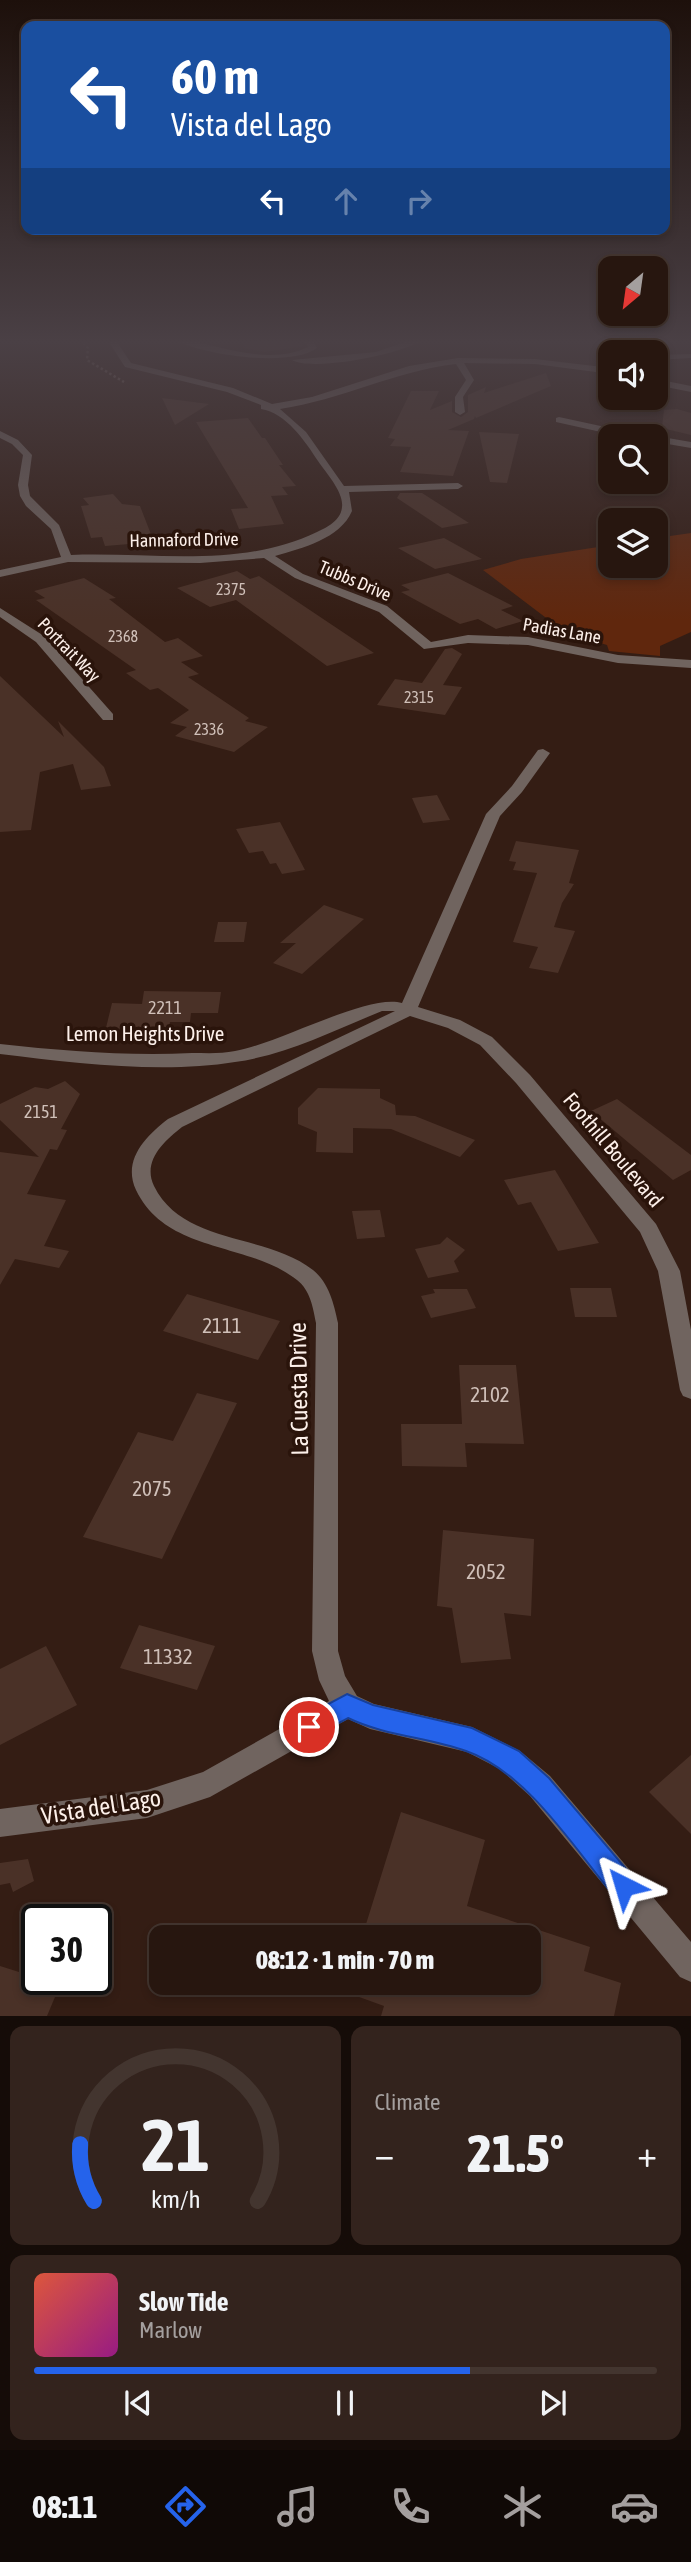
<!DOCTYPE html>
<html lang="en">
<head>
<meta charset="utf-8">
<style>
  body { margin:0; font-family:"Asap Condensed",sans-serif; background:#33231d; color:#f1f3f6; height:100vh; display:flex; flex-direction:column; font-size:26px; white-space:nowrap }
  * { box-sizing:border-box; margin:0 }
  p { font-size:23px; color:#a49f9e }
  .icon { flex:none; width:38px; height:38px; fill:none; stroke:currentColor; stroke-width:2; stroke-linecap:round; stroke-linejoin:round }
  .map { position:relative; height:2016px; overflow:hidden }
  .details { display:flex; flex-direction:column; gap:10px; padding:10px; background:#150c08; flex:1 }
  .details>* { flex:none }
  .top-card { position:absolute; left:21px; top:21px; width:649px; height:214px; border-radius:14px; box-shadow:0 4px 10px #0003,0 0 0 2px #43352f; background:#1a4fa0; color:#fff; overflow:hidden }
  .needle { width:46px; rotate:209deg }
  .buttons { position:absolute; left:598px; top:256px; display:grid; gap:14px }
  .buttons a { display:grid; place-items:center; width:70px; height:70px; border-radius:14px; background:#27160f; box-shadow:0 4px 10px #0003,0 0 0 2px #43352f; font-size:35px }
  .speed { position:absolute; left:21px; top:1904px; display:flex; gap:14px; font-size:35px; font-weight:700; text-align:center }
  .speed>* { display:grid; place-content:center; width:91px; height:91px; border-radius:50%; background:#27160f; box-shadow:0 4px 10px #0003,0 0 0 2px #43352f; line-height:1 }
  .speed .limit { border:4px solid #111; border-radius:10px; background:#fff; color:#111 }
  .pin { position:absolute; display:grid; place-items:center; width:60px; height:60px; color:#fff; margin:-30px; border:4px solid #fff; border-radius:50%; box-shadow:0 2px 7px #0007 }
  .me { position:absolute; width:77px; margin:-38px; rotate:320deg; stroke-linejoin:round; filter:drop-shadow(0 0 5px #0008) }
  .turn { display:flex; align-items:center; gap:24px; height:147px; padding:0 35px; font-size:32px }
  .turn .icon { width:91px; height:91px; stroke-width:2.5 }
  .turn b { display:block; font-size:49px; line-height:60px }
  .lanes { display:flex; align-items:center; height:66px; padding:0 35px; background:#0003; justify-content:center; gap:35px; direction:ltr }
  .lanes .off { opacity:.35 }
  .big { font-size:52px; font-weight:800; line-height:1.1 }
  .details .tile { flex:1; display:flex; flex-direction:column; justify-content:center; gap:10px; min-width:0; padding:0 24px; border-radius:14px; background:#33231d }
  .details .dial { align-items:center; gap:0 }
  .dial svg { height:182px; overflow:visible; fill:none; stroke:#43352f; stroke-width:7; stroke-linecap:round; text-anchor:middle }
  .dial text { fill:#f1f3f6; stroke:none }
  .song { display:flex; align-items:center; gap:21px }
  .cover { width:84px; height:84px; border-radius:10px; background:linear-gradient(135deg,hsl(10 70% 55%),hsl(310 70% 35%)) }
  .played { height:7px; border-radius:4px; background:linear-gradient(90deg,#2563eb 70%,#43352f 70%) }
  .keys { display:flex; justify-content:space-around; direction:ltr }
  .heat { display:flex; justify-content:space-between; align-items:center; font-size:38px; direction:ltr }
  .details .tiles { flex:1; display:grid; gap:10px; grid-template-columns:1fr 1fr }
  .tile:last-child { grid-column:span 2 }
  .trip { position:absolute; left:149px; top:1925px; width:392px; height:70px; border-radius:14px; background:#27160f; box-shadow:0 4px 10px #0003,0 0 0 2px #43352f; font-weight:800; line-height:70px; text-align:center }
  .tab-bar { display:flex; height:112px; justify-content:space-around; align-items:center; background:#100906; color:#a49f9e }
  .tab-bar .icon { width:49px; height:49px }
  .tab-bar .on { color:#2563eb }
  .tab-bar b { font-size:32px; color:#f1f3f6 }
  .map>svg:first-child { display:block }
  .green { fill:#60270d }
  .building { fill:#4a3127 }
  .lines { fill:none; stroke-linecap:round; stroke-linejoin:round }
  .path { stroke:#806d65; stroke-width:2.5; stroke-dasharray:2.5 2.5; stroke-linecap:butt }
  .minor { fill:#70645f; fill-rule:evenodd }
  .route { fill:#2563eb; stroke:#184099; stroke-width:2 }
  .labels { text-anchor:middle; stroke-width:7; stroke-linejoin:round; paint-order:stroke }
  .far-number-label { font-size:16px; fill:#d0c0b9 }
  .far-street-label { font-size:18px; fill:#fdf0ea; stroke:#2a140b }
  .number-label { font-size:18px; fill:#d0c0b9 }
  .street-label { font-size:21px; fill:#fdf0ea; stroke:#2a140b }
  .near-number-label { font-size:21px; fill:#d0c0b9 }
  .near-street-label { font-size:24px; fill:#fdf0ea; stroke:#2a140b }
</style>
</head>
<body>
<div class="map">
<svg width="691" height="2016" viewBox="0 0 691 2016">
  <rect width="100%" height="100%" fill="#341d14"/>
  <polygon class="green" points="691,533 691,632 660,646 660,656 609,651 607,645 566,633 483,570 521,559 611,545 611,565 656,565 656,538"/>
  <g class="building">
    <polygon points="245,339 292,339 304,346 265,352 244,348"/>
    <polygon points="546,373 551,386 476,418 475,416 474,419 448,430 469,431 453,476 400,472 411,447 390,446 395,439 388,438 411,391 439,391 430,410 452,401 452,412 461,417 468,412 468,395 486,387 484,393"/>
    <polygon points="162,398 209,404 175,425"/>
    <polygon points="677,409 691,413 691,435 662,428 664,410"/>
    <polygon points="248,418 262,438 265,438 283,465 279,465 296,486 282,487 288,495 271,496 284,524 239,529 231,509 248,508 196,422"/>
    <polygon points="479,432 519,434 507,483 490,482"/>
    <polygon points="400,493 422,493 469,523 442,528 397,498"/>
    <polygon points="113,494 122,504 140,506 154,542 105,546 102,537 91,538 81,506 89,505 83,498"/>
    <polygon points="444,538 482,559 435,569 398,548"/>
    <polygon points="237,571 250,579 259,576 374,653 327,666 236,600 210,607 177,588"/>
    <polygon points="448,573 513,606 501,610 523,621 496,629 478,619 460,624 401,592 410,590 401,585"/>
    <polygon points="84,578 116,598 109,599 165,642 178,638 203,656 181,662 199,674 188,677 249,718 245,721 268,727 234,752 175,736 187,727 170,723 189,710 158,688 150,690 126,673 136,670 36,600 45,598 34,591"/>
    <polygon points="452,648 462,654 443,685 462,687 445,715 377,705 395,679 422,683 445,649"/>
    <polygon points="0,676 64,737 58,721 104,767 111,786 81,790 73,764 40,772 31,830 0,832"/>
    <polygon points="437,795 450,820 423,823 412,798"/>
    <polygon points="280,822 305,870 282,874 276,863 270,864 263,851 249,853 236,829"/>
    <polygon points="516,841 579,850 569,883 574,884 562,903 554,927 575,931 558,973 529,968 538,947 513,942 537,873 513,870 516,862 509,861"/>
    <polygon points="324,905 364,919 302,974 273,963 296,943 280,943"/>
    <polygon points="218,922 247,922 244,942 214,942"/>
    <polygon points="144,991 221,992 218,1013 191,1013 190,1022 170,1022 168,1033 105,1032 112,1003 142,1004"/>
    <polygon points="65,1081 80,1094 61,1129 67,1130 57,1150 50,1149 27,1194 66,1200 44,1246 69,1251 59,1268 15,1259 0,1285 0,1152 39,1157 0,1120 0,1104 35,1087 48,1089"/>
    <polygon points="318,1088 380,1089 380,1098 395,1105 396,1115 415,1116 475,1140 460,1157 391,1129 353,1128 353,1153 316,1152 317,1132 298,1124 298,1108"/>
    <polygon points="617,1099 691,1155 691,1170 673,1180 591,1111"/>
    <polygon points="555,1170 599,1243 558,1251 531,1202 518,1205 504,1180"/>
    <polygon points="380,1210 385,1237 357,1239 352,1211"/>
    <polygon points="447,1237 465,1250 454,1261 459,1272 428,1278 415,1249 440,1244"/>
    <polygon points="570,1288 611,1288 617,1317 575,1317"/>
    <polygon points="433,1289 467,1289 476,1308 431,1318 421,1296 435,1293"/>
    <polygon points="187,1294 280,1321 258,1360 163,1331"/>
    <polygon points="459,1365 516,1365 524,1444 465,1443 467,1467 402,1466 401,1424 462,1424"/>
    <polygon points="197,1393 237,1403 162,1559 83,1537 138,1432 173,1441"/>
    <polygon points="443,1530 534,1539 531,1616 504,1613 511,1659 461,1663 452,1608 437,1606"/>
    <polygon points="139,1625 215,1646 197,1690 120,1668"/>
    <polygon points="46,1646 77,1705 0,1745 0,1669"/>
    <polygon points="691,1755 691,1834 649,1792"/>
    <polygon points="401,1812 485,1840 467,1906 590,1947 584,1971 621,1983 614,2016 381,2016 384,2006 326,1985 326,1983 528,1983 528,1937 362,1937"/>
    <polygon points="28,1859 34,1881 13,1892 10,1883 0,1885 0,1863"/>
    <polygon points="0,1966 60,1985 47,2016 0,2016"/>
  </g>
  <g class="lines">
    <polyline class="path" points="80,339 88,348 87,360 124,382"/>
    <g class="minor">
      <path d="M107,339H115L131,363L233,388L272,404L312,397L409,366L458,358L535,359L611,368V374L535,364L464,363L474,380L463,397L465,412L460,415L455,412V397L466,380L456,364C395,371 341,400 280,409L306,432L344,486L458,483L463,486L458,489L349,492L352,511C340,539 302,548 275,556L303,574L387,606L431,642L468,635L528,637L618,655L691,660V668L618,663L528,645L468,643L424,649L379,612L295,578L264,558L200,563L68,562L0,577V570L61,557L51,529L26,506L20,496L18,485L23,455L12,444L0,438V431L18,440L32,455L28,485L30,496L59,525L71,555C155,552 240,569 317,532C328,527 341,520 342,507C344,492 326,473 318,461C305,441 286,413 261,409V405L227,392L125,367Z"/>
      <path d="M173,339H186C224,348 271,365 308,347L306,343L295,339H312L317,348C290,368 201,355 173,339Z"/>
      <path d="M414,339H424C404,354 313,372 292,360L376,352Z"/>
      <polygon points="691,354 691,358 656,360 656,355"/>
      <polygon points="656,379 691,386 691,392 656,385"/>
      <polygon points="559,417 633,433 638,436 619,436 556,422 556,418"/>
      <polygon points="656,436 691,442 691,448 656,442"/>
      <polygon points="0,608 44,636 113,714 113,720 103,720 36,642 0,617"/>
      <path d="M543,749L550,753L522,792L500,816L418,1007L460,1020L492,1037L530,1075L656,1224L680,1271L691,1330V1399L683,1396L680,1390L658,1271L640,1232L516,1083L480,1045L448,1028L410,1016L182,1127C164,1141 142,1161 154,1186C183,1245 266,1233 313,1270C329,1283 334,1304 338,1323V1651L345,1676L357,1696L374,1704L472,1727L520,1751L550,1776L691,1942V1982L680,1977L530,1796L500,1769L467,1752L370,1729L348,1719L210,1797L147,1818L0,1837V1809L147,1790L203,1772L329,1701L319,1680L312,1651L316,1323C313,1307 310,1290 297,1280C247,1241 167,1254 136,1190C122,1160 146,1136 168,1119L395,1011H382C335,1030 286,1055 235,1062C162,1074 74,1063 0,1054V1044C64,1051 127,1056 192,1053C206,1053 221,1054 235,1051C278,1044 368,993 402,1003L486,814L512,786L538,750Z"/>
    </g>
  </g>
  <linearGradient id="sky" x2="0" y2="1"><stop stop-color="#1d100b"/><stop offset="0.55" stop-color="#4a4045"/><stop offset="1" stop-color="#4a4045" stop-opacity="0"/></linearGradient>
  <rect width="691" height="621" fill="url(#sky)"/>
  <path class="route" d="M347,1694L373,1705L472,1728L519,1751L549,1778L633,1877L637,1886L633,1896L624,1900L614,1896C574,1848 527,1772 466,1751C427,1737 385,1736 348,1718L309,1739L300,1735L296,1727L300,1719Z"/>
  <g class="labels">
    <g class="far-number-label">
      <text x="231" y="595">2375</text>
      <text x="123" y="642">2368</text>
      <text x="419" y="703">2315</text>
      <text x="209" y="735">2336</text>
    </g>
    <g class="far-street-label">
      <text transform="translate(184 540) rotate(-1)" y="6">Hannaford Drive</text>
      <text transform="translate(355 581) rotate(23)" y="6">Tubbs Drive</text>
      <text transform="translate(562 631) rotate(10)" y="6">Padias Lane</text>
      <text transform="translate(69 650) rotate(46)" y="6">Portrait Way</text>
    </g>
    <g class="number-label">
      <text x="165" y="1014">2211</text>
      <text x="41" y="1118">2151</text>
    </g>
    <g class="street-label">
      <text x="145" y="1041">Lemon Heights Drive</text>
      <text transform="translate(613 1150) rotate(50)" y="7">Foothill Boulevard</text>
    </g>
    <g class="near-number-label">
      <text x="222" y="1333">2111</text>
      <text x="490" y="1402">2102</text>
      <text x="152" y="1496">2075</text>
      <text x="486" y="1579">2052</text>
      <text x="168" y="1664">11332</text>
    </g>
    <g class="near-street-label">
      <text transform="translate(299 1389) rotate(-91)" y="8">La Cuesta Drive</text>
      <text transform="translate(101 1807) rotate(-9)" y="8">Vista del Lago</text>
    </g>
  </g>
</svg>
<div class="buttons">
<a><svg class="needle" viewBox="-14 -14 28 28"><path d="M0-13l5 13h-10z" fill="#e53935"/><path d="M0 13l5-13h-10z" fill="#a49f9e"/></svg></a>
<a><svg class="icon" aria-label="sound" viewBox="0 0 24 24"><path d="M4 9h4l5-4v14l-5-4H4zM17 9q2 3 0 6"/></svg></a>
<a><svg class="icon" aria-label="search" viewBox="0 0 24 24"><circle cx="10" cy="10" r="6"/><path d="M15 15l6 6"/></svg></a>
<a><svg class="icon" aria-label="layers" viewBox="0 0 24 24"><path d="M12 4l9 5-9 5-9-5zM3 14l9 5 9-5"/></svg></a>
</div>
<div class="speed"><div class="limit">30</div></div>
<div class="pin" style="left:309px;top:1727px;background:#d93025"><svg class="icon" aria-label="arrive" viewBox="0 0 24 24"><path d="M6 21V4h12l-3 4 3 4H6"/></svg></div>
<svg class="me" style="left:624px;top:1886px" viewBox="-20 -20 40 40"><path d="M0-17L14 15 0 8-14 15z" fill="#2563eb" stroke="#fff" stroke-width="4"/></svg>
<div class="trip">08:12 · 1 min · 70 m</div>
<div class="top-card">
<div class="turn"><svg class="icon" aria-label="left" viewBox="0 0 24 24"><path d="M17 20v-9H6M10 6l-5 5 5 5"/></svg><div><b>60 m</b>Vista del Lago</div></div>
<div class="lanes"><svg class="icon" aria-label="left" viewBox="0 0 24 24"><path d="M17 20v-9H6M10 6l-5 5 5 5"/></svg><svg class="icon off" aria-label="ahead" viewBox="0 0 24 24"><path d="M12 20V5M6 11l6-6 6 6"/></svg><svg class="icon off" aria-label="right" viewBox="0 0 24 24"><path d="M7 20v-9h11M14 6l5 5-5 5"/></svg></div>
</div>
</div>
<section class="details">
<div class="tiles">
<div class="tile dial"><svg viewBox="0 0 100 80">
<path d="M14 69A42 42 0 1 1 86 69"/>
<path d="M14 69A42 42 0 0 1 8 44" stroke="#2563eb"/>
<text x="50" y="56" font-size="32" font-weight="700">21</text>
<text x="50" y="72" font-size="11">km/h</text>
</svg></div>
<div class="tile"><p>Climate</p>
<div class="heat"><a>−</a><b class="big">21.5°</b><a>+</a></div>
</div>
<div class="tile">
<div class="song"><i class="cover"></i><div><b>Slow Tide</b><p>Marlow</p></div></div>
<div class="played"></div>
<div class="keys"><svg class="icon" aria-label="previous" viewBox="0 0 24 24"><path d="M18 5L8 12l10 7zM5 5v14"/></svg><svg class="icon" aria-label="pause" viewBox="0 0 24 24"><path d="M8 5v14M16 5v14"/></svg><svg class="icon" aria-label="next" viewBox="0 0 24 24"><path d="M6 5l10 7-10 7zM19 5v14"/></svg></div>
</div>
</div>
</section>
<nav class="tab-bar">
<b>08:11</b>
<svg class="icon on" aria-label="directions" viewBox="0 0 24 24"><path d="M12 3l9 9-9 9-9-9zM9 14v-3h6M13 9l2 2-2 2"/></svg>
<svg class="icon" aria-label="music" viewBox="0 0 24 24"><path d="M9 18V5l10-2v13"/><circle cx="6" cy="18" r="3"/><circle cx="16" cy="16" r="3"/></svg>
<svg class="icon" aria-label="phone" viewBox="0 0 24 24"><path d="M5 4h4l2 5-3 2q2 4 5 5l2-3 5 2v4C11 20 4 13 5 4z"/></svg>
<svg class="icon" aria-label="climate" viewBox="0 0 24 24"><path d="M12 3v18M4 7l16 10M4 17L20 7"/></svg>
<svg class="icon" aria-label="car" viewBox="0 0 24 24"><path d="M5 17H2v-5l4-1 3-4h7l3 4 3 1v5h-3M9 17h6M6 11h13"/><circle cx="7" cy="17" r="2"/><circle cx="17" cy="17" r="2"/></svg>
</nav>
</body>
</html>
